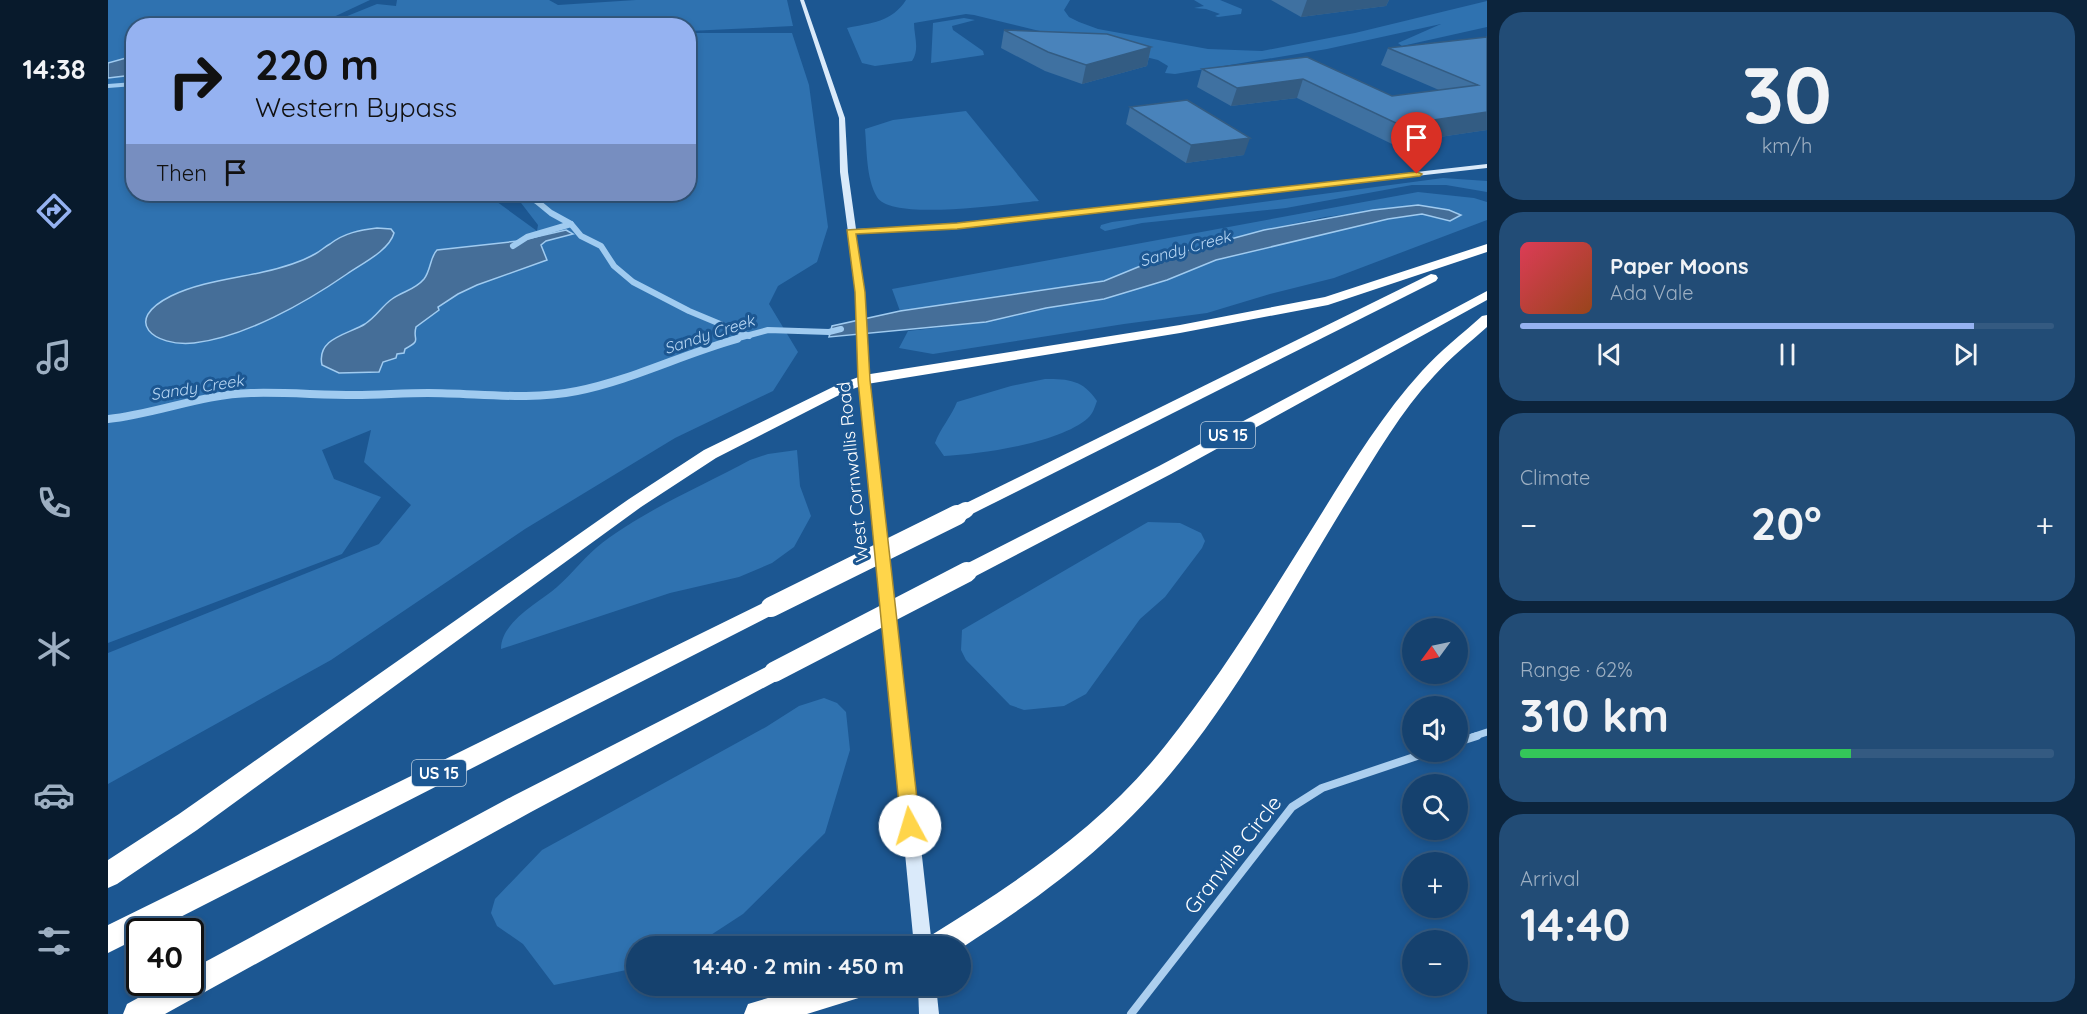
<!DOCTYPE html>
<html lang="en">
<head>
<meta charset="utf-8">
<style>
  body { margin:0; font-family:Quicksand,sans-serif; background:#224c76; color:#f1f3f6; height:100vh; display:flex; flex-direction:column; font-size:22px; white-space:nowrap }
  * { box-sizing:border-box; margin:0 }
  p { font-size:20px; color:#9dafc2 }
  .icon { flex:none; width:33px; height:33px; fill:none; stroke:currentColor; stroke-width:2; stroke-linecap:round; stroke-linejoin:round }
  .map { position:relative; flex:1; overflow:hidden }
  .sheet { display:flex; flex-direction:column; gap:12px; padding:12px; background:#0c243c; width:600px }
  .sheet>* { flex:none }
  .hud { position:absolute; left:18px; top:18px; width:570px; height:183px; border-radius:24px; box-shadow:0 3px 9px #0003,0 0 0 2px #345a81; background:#95b2f1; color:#111; overflow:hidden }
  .needle { width:39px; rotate:237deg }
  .controls { position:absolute; left:1294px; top:618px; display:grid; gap:12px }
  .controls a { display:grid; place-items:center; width:66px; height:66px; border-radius:50%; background:#15416e; box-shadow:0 3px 9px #0003,0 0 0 2px #345a81; font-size:30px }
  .speed { position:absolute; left:18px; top:918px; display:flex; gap:12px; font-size:30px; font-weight:700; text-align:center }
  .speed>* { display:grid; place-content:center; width:78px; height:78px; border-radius:50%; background:#15416e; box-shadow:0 3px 9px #0003,0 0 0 2px #345a81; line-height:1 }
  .speed .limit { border:3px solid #111; border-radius:9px; background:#fff; color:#111 }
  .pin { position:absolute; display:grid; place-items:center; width:51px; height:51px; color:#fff; margin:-62px -26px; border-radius:50% 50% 50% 0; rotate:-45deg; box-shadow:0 0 6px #0007 }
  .pin .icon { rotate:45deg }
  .me { position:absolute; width:66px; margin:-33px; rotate:354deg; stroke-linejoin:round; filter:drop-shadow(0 0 4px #0008) }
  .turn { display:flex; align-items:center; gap:21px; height:126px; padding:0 30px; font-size:27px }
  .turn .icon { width:78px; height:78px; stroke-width:2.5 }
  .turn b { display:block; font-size:42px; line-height:51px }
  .then { display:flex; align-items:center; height:57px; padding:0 30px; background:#0003; gap:12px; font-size:22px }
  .big { font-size:45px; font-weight:800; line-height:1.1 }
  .sheet .widget { flex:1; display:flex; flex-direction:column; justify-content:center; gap:9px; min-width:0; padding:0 21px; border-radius:24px; background:#224c76 }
  .sheet .dial { align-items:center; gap:0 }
  .dial b { font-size:78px; line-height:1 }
  .song { display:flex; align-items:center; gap:18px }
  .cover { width:72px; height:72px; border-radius:9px; background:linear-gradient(135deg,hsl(350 70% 55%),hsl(20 70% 35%)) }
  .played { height:6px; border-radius:3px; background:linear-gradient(90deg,#95b2f1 85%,#345a81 85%) }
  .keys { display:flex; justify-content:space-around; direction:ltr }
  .heat { display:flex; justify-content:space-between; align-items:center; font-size:33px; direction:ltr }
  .charge { height:9px; border-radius:4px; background:linear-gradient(90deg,#34c759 62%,#345a81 0) }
  .trip { position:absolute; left:518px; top:936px; width:345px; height:60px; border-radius:30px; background:#15416e; box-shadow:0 3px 9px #0003,0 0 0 2px #345a81; font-weight:800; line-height:60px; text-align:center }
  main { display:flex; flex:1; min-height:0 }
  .tab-bar { display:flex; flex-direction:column; width:108px; justify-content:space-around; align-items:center; background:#081a2c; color:#9dafc2 }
  .tab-bar .icon { width:42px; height:42px }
  .tab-bar .active { color:#95b2f1 }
  .tab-bar b { font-size:27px; color:#f1f3f6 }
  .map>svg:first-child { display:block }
  .green { fill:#2f72b0 }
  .water { fill:#456e98; stroke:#a0cbf0; stroke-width:1.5 }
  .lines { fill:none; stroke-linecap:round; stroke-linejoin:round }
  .stream-far3 { stroke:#a0cbf0; stroke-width:4 }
  .stream-far2 { stroke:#a0cbf0; stroke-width:4.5 }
  .stream-far1 { stroke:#a0cbf0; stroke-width:6 }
  .stream { stroke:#a0cbf0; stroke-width:8 }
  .street-far1 { stroke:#accfef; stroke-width:7 }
  .street { stroke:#accfef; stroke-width:8 }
  .secondary { fill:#daeafa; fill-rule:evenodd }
  .highway { fill:#fff; fill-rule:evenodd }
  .highway-bridge-far1 { stroke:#fff; stroke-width:16 }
  .highway-bridge { stroke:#fff; stroke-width:20 }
  .wall { fill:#3f71a1 }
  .shaded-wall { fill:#335c83 }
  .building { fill:#4983bb; stroke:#335c83; stroke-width:1.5 }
  .route { fill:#ffd54a; stroke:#a68a30; stroke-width:1.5 }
  .labels { text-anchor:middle; stroke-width:6; stroke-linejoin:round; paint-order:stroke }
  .far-water-label { font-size:16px; font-style:italic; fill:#b9d8f5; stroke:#1c5792 }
  .shield { fill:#1c5792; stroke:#bbcdde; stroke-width:1.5 }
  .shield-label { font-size:16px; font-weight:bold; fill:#fff }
  .street-label { font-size:18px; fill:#fff; stroke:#1c5792 }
  .near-street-label { font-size:21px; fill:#fff; stroke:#1c5792 }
</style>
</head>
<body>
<main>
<nav class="tab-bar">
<b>14:38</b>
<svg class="icon active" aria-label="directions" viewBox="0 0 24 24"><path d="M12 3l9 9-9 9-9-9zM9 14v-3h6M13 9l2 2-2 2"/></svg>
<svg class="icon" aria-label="music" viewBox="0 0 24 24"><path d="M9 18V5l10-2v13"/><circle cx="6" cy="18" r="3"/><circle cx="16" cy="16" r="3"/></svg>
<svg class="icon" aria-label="phone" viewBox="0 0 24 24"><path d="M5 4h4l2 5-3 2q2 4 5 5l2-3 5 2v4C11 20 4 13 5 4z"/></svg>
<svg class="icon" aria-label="climate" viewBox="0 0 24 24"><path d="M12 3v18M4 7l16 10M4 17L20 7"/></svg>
<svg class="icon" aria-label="car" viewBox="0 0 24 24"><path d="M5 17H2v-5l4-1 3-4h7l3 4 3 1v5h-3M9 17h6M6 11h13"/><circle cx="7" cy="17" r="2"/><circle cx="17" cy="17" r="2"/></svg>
<svg class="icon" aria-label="filters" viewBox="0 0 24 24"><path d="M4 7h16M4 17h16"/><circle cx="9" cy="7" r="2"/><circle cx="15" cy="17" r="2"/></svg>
</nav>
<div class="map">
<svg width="1379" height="1014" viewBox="0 0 1379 1014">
  <rect width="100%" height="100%" fill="#1c5792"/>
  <g class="green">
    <polygon points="0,0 262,0 217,21 215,25 26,26 26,194 366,194 385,199 429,231 430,225 410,199 395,194 580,194 581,33 684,33 701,85 720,227 709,262 670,286 661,304 690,352 665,391 567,438 417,529 223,660 0,784 0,653 271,544 303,505 256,462 263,430 214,450 226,479 273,497 234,554 0,643"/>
    <polygon points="289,0 441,0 450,5 528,0 679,0 685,26 581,31 580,26 217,25 269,4 288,6"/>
    <path d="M798,0H962L956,10L961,17L971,22L990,29L1100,49L1154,51L1247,33L1379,1V27L1294,46L1290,43L1333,24L1219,49L1067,74L1057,73L1060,66L1050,60L866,15L858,14L806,23C806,36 812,49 804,61L767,66L754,63L739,28C763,23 784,22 798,0Z"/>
    <polygon points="1086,0 1112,0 1134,9 1133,14 1110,17 1107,16 1112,14 1098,9 1086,8 1096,6"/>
    <polygon points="856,18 867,20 844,26 845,30 875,51 876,55 823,63 825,23"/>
    <path d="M858,111L931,201C903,203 783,222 769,197C758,178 759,150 757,129L785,120Z"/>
    <polygon points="1335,178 1379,181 1379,192 1338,185 1304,185 1178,208 1034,223 997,231 992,228 993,225 1004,222"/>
    <polygon points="1310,192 1366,198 1379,202 1379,220 1226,278 1162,294 1099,313 1016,324 825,354 791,348 800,331 878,322 938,308 996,299 1059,280 1108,260 1280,219 1314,214 1342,221 1352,215 1341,210 1310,205 1217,217 1156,230 1052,258 996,281 792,311 784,289"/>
    <path d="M937,379C961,379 975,380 989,401C987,406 985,414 980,418C952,443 874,454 836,456L827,443C832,429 843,417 849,402L903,386Z"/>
    <path d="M689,450L692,486L703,516L686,547L664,563L631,577L562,593L393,649C393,621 431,603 449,587C463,575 474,560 488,548C530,513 594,486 642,460L660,454Z"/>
    <polygon points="1040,522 1072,523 1093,533 1097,541 1094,548 1057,597 1032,619 978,694 956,706 916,710 902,705 858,660 853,650 854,630"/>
    <polygon points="716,698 729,703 738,712 742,750 717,833 635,914 586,946 528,946 528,968 446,985 415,944 389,926 383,913 387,899 434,850 658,727 691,706"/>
  </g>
  <g class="water">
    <polygon points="25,56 25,75 0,78 0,63"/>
    <polygon points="1310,205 1341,210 1353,215 1342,221 1314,214 1280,219 1108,260 1059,280 996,299 938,308 878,322 721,337 724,326 792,311 996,281 1052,258 1156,230 1265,210"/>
    <path d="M269,228L283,229L286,233C281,251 253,264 239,274C197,303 137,337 86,343C46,347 13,321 63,296C92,282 124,279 155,272C173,268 191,263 207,254C213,251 216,247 222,244C236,233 252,230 269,228Z"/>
    <path d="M458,230L465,234L438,241L433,245L439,260L369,285L350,294L330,307L331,310L308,327C304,341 315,339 297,349L296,353L289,354L288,358L275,362L271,372L231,373L214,365C208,338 241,334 257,324C269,316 275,305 284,299C295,291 307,290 316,279C323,270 322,257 329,250L410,241Z"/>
  </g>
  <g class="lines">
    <polyline class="stream-far3" points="0,86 26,84"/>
    <polyline class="stream-far2" points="423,194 427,201"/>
    <g class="stream-far1">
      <polyline points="426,199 443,213 463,224 473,236 493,246 506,266 525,282 581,311 641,336"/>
      <polyline points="405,246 419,237 463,224"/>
      <polyline points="623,340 660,330 721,332 733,329"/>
    </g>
    <path class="stream" d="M0,419C48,414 94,394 143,393C177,392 212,395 247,395C271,395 295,393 320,393C370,393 420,401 469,391C524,380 575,354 629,339"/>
    <polyline class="street-far1" points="1364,737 1379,732"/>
    <g class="street">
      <polyline points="1350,742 1369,736"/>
      <polyline points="1023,1014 1184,807 1214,788 1321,752"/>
    </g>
    <g class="secondary">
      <polygon points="692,0 696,0 737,118 740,172 748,229 849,224 1379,164 1379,168 849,228 748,234 756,292 761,380 824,946 806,946 751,380 748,292 732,172 731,118"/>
      <polygon points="810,986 828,986 831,1014 811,1014"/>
    </g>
    <g class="highway">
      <polygon points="1379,244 1379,252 1220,305 1072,333 759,384 739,391 608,458 533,507 89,830 9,884 0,888 0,860 71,814 521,499 596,450 729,385 756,375 1072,325 1217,297"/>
      <polygon points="1323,274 1328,275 1330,278 1328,281 864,514 858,516 852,514 849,510 852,506"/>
      <polygon points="1379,291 1379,300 1063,474 866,577 859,579 852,577 849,572 852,567 1051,466"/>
      <path d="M1379,315V327C1361,343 1342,358 1326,376C1293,411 1268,455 1243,495C1187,585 1138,680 1072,762C1013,836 946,888 867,939L852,949V946H819L822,936C909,882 993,827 1057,746C1113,676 1160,599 1207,524C1240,471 1272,417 1314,371C1332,351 1354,334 1374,316Z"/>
      <polygon points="663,599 670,602 673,607 670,612 43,932 32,932 32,937 0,953 0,925"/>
      <polygon points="666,663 674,666 677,672 674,678 423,812 57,1014 15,1014 19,1004 59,982 82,982 82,970 405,796"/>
      <polygon points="700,986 761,986 757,996 699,1014 636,1014 640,1004"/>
    </g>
    <polyline class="highway-bridge-far1" points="846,516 858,510"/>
    <g class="highway-bridge">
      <polyline points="663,607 849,515"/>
      <polyline points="666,672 859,572"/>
    </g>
  </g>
  <g class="wall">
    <polygon points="1163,0 1281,0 1278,6 1193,17"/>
    <polygon points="896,30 1043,47 1039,66 974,84 937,71 893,48"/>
    <polygon points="1379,37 1379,130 1284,144 1189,98 1123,106 1089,87 1094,69 1199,57 1284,96 1331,90 1273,65 1280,48"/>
    <polygon points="1022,107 1136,155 1078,163 1018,124"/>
  </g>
  <g class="shaded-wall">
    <polygon points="1199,0 1281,0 1278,6 1193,17"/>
    <polygon points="1043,47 1039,66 974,84 978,65"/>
    <polygon points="1195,79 1189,98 1123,106 1129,88"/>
    <polygon points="1379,112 1379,130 1284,144 1292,125"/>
    <polygon points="1142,138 1136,155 1078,163 1083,145"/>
  </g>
  <g class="building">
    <polygon points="896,30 999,34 1043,47 978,65 940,52"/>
    <polygon points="1379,37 1379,112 1292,125 1195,79 1129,88 1094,69 1199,57 1284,96 1370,85 1280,48"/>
    <polygon points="1079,100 1142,138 1083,145 1022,107"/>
  </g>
  <polygon class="route" points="1309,172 1314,174 1312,176 849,229 748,234 757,292 762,380 812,826 809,833 802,835 796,833 793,826 750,380 747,292 739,230 849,223"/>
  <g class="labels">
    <g class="far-water-label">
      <text transform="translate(1077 248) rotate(-16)" y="6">Sandy Creek</text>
      <text transform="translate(601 334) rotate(-18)" y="6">Sandy Creek</text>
      <text transform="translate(89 387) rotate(-9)" y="6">Sandy Creek</text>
    </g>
    <g class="shield">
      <rect x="1093" y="422" width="54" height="26" rx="4.5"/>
      <rect x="304" y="760" width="54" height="26" rx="4.5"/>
    </g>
    <g class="shield-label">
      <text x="1120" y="441">US 15</text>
      <text x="331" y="779">US 15</text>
    </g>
    <g class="street-label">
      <text transform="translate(745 472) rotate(-96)" y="6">West Cornwallis Road</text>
    </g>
    <g class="near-street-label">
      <text transform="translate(1125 855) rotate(-52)" y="7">Granville Circle</text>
    </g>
  </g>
</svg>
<div class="controls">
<a><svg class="needle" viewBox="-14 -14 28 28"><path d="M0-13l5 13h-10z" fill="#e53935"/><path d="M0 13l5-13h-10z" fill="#9dafc2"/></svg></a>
<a><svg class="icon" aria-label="sound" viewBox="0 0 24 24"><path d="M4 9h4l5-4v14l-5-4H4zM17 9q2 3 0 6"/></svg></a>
<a><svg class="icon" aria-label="search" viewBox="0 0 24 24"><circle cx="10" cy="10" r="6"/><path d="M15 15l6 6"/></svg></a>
<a>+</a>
<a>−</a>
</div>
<div class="speed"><div class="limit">40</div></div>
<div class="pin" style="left:1309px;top:174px;background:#d93025"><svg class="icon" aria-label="arrive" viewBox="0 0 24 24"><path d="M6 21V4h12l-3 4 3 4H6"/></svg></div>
<svg class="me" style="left:802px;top:826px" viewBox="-20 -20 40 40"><circle r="19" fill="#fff"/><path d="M0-13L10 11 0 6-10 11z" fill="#ffd54a"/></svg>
<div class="trip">14:40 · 2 min · 450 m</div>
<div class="hud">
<div class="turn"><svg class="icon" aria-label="right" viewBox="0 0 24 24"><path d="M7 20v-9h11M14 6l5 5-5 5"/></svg><div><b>220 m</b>Western Bypass</div></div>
<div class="then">Then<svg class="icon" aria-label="arrive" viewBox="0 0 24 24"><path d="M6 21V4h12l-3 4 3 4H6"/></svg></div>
</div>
</div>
<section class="sheet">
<div class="widget dial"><b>30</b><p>km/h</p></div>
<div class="widget">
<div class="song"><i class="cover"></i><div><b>Paper Moons</b><p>Ada Vale</p></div></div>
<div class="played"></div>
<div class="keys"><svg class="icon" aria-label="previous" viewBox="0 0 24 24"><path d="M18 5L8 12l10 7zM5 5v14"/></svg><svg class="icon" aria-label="pause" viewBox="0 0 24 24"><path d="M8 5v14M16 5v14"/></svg><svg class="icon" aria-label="next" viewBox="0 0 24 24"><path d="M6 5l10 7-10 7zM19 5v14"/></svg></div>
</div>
<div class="widget"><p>Climate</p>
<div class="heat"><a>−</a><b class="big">20°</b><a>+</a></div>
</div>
<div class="widget"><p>Range · 62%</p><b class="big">310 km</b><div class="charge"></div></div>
<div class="widget"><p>Arrival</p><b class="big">14:40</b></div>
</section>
</main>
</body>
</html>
